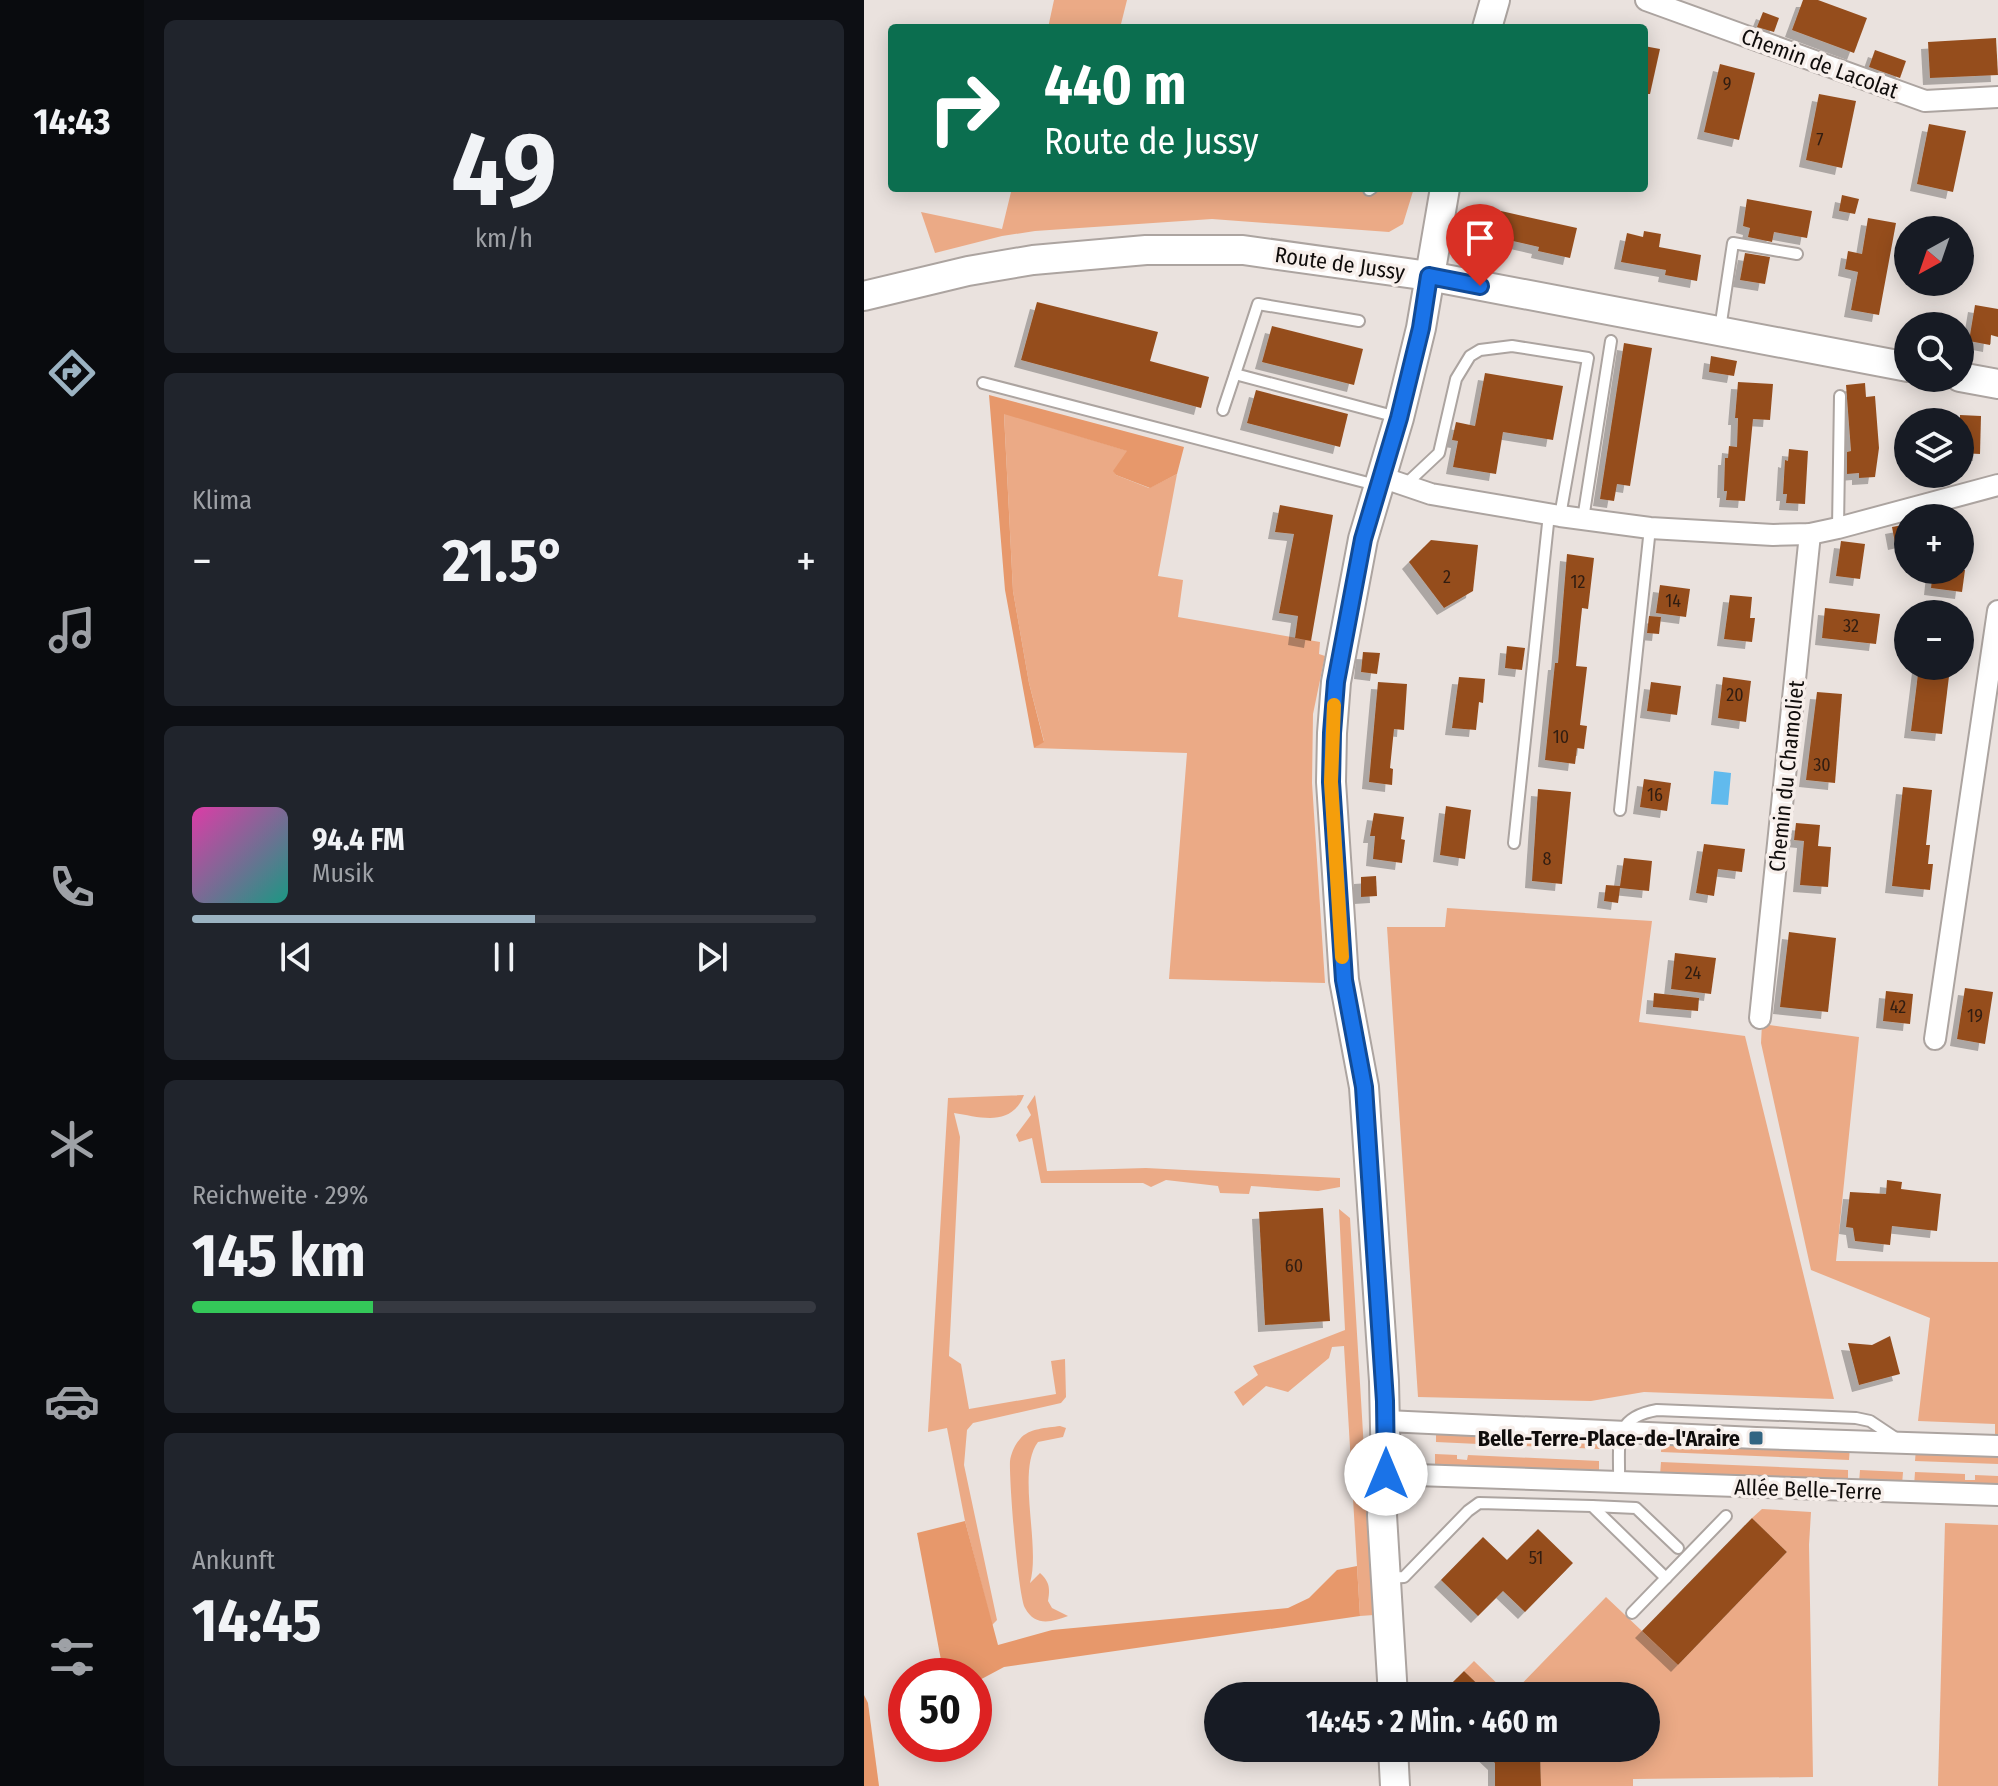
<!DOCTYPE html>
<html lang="de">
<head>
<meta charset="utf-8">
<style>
  body { margin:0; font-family:"Fira Sans Condensed",sans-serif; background:#20242c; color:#f1f3f6; height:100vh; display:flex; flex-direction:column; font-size:30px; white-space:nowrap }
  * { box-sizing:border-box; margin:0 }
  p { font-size:26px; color:#9ea1a6 }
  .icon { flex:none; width:44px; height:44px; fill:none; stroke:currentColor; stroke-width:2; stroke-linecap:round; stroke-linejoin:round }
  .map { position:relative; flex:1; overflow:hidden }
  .details { display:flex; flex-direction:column; gap:20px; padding:20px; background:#0d0f14; width:720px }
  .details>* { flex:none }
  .banner { position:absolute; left:24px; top:24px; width:760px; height:168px; border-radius:8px; box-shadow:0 4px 20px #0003; background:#0b6e4f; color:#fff; overflow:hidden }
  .needle { width:52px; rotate:220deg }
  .tools { position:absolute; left:1030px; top:216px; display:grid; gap:16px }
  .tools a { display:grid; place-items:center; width:80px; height:80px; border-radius:50%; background:#171b24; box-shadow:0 4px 20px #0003; font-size:40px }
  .speed { position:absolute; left:24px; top:1658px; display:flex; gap:16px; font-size:40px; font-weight:700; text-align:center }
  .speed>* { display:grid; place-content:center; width:104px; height:104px; border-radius:50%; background:#171b24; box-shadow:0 4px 20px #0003; line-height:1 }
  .speed .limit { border:12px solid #d22; background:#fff; color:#111 }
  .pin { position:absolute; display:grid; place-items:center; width:68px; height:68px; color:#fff; margin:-82px -34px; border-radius:50% 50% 50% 0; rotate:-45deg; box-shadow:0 0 8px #0007 }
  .pin .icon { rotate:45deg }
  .me { position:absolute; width:88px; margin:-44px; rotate:0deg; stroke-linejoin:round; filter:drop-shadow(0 0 6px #0008) }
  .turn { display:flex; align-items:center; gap:28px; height:168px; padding:0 24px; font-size:36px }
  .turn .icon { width:104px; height:104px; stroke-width:2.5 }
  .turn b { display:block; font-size:56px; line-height:68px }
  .big { font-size:60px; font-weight:700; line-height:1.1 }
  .details .widget { flex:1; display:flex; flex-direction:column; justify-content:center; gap:12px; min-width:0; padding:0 28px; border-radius:12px; background:#20242c }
  .details .dial { align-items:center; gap:0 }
  .dial b { font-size:104px; line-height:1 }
  .song { display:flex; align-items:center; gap:24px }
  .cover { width:96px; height:96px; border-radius:12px; background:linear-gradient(135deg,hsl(320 70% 55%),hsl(170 70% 35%)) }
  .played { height:8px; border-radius:4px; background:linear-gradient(90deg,#9bb3c2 55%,#363941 55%) }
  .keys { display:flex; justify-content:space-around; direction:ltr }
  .heat { display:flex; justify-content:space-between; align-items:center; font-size:44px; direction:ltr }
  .charge { height:12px; border-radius:6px; background:linear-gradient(90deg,#34c759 29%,#363941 0) }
  .trip { position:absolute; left:340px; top:1682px; width:456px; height:80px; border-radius:40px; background:#171b24; box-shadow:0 4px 20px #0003; font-weight:700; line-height:80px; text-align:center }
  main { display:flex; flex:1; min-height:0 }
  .dock { display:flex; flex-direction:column; width:144px; justify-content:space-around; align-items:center; background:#090b0e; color:#9ea1a6 }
  .dock .icon { width:56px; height:56px }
  .dock .active { color:#9bb3c2 }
  .dock b { font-size:36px; color:#f1f3f6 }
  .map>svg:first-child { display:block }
  .green { fill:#ebaa86 }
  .forest { fill:#e7986b }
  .water { fill:#61baed }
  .building { fill:#954e1f; filter:url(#shadow) }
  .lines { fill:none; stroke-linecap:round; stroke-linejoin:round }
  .lane-casing { stroke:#aca4a0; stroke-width:14 }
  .street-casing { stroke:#aca4a0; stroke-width:24 }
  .secondary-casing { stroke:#aca4a0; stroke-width:32 }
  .lane { stroke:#fff; stroke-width:10 }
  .street { stroke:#fff; stroke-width:20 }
  .secondary { stroke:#fff; stroke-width:28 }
  .route-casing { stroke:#114b97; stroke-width:20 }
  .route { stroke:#1a73e8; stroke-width:14 }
  .slow { stroke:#f59e0b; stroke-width:14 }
  .poi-dot { fill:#326582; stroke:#f7efeb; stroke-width:3 }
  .labels { text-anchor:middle; stroke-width:7; stroke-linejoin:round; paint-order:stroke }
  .number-label { font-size:18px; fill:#311d11 }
  .street-label { font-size:22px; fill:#100d0c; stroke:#f7efeb }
  .poi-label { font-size:22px; font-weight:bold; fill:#100d0c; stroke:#f7efeb; text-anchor:end }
</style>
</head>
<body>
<main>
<nav class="dock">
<b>14:43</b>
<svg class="icon active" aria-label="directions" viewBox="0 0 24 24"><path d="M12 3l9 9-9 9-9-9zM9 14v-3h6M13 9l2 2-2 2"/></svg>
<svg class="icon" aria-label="music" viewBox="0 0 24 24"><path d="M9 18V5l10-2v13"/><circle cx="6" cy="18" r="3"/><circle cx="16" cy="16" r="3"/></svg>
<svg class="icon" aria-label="phone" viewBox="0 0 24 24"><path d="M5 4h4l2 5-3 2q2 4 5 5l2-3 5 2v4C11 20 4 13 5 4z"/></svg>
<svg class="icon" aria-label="climate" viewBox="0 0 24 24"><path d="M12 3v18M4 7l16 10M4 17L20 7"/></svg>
<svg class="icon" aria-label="car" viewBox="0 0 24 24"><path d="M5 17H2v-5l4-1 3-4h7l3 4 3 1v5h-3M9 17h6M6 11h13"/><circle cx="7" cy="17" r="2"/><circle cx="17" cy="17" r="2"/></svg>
<svg class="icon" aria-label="filters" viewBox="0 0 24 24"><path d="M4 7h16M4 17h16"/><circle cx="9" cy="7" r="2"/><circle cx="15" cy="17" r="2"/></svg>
</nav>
<section class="details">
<div class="widget dial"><b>49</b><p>km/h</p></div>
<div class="widget"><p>Klima</p>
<div class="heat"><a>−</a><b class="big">21.5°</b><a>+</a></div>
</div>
<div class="widget">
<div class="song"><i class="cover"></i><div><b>94.4 FM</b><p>Musik</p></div></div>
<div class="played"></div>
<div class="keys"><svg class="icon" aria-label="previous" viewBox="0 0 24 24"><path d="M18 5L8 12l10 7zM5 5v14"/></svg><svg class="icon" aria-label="pause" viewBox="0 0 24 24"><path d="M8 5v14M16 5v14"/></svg><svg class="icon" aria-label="next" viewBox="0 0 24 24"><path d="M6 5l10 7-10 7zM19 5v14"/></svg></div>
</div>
<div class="widget"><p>Reichweite · 29%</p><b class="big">145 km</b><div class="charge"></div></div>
<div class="widget"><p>Ankunft</p><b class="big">14:45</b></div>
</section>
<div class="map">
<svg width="1134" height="1786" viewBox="0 0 1134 1786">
  <defs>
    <filter id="shadow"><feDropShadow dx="-7" dy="7" stdDeviation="0" flood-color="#0004"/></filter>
  </defs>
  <rect width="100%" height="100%" fill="#eae2de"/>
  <g class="green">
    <polygon points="190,0 263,0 256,28 184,28"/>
    <polygon points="148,188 550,188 539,224 525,232 348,219 171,231 138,236 71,253 57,212 138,229"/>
    <polygon points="140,413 264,451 250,471 252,475 285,488 313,474 294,576 319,580 314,617 456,642 455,654 461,656 449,714 448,783 461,983 305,979 323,753 170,748 180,741 165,683 149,591"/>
    <polygon points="583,908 788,921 775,1022 881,1036 970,1399 780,1392 727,1401 554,1397 523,927 581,927"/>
    <polygon points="898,1024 995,1037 972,1261 1134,1262 1134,1436 1131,1436 1131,1424 1054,1421 1066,1318 947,1270 897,1043"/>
    <path d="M160,1095C147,1128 116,1117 90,1113L96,1137L85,1356L97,1364L105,1409L192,1394L187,1361L201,1359L202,1397L197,1403L109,1423L103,1430L100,1465L133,1620L128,1625L101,1521L83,1428L64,1432L84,1098Z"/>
    <polygon points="171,1095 183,1171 282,1168 476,1178 476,1187 454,1191 387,1186 385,1194 356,1193 354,1186 302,1180 287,1187 279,1183 177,1183 168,1138 155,1142 152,1135 167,1115 163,1107"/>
    <polygon points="475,1209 486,1218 510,1615 496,1616 480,1346 468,1347 465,1358 424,1392 402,1386 379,1406 370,1392 394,1375 389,1366 481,1330"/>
    <path d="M196,1426L202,1428L199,1437L174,1442C152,1471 177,1546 166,1583L176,1573C186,1582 186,1589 184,1601L188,1608L204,1616C188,1622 171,1627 161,1608C154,1595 145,1480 146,1461C147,1454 151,1444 156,1439C165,1428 183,1428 196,1426Z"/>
    <polygon points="572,1430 736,1437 736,1449 714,1448 714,1444 703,1443 702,1448 572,1442"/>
    <polygon points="798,1438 986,1446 985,1460 797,1452"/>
    <polygon points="1052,1449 1134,1453 1134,1464 1051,1461"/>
    <polygon points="571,1454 593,1455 593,1459 603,1460 604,1455 735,1461 735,1474 571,1467"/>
    <polygon points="797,1462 984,1470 984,1483 796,1475"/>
    <polygon points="996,1470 1039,1472 1038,1485 995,1483"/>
    <polygon points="1051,1472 1101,1474 1101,1480 1111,1480 1111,1475 1134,1476 1134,1489 1050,1486"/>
    <polygon points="898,1509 947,1512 945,1545 949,1777 769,1779 769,1786 677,1786 676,1748 782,1748 782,1696 626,1696 600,1671 610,1661 646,1696 742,1597 814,1665 923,1552 888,1518"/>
    <polygon points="1081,1523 1134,1525 1134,1786 1074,1786"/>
  </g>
  <g class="forest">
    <polygon points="125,395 320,447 313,474 286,488 252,475 249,471 263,451 140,414 149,591 165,683 180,742 170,748 141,590"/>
    <polygon points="101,1521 134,1645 188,1630 424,1608 445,1598 473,1570 493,1566 496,1616 140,1667 110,1683 110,1676 80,1676 53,1533"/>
    <polygon points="0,1695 4,1703 15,1786 0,1786"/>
  </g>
  <polygon class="water" points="850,771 867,773 864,805 847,804"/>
  <g class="building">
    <polygon points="939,0 954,0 1003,18 990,53 928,30"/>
    <polygon points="899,12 915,18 910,32 893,27"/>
    <polygon points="1132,38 1134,75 1066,78 1064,42"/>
    <polygon points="780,46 796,49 786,94 780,94"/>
    <polygon points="1011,50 1042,61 1036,78 1005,67"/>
    <polygon points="856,64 891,73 875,140 840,132"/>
    <polygon points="955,94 992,101 978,168 942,160"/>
    <polygon points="1065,124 1102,131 1089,192 1053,184"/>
    <polygon points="978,195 995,199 991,214 975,211"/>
    <polygon points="883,199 948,211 943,238 910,232 908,242 884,237 886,228 879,226"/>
    <polygon points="637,211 713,228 706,258 674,251 675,247 631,237"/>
    <polygon points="1004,218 1032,223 1015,315 987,310 994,272 981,269 984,251 998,254"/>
    <polygon points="780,231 797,234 795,247 837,255 833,281 801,275 802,270 757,262 763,233 779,237"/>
    <polygon points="881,253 906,257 901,284 876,280"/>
    <polygon points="173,302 294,332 286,361 345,377 337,408 157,360"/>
    <polygon points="1111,305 1134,309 1134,337 1127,335 1126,345 1105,341"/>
    <polygon points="408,326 499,349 490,385 398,362"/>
    <polygon points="760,343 788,348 766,486 753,484 750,501 736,499"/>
    <polygon points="847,356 873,361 870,376 845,372"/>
    <polygon points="621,373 699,386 689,440 639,432 632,474 589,467 594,441 588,440 592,422 611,426"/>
    <polygon points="874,382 909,384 906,420 889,419 881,501 862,500 863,491 860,491 861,458 864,458 865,446 873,447 874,418 871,418"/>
    <polygon points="1001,383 1002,397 1011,396 1015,448 1011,477 995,478 995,473 983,474 983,452 987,451 982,385"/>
    <polygon points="392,390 484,414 476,447 383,423"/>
    <polygon points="1096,415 1117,416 1116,454 1096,453"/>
    <polygon points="925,449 944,451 941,504 922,503 923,494 919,494 921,460 924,461"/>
    <polygon points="416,505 469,515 447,641 431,638 434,616 415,613 430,534 411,532"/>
    <polygon points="1044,524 1044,540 1031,543 1028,527"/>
    <polygon points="567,540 614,545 609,591 580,608 545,562"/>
    <polygon points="977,541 1001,544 996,579 972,576"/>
    <polygon points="703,554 730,558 724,609 718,608 712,666 723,667 716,725 723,726 720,749 713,748 711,764 681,760 691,663 694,663"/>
    <polygon points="1069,570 1101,570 1098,592 1067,588"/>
    <polygon points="796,585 826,589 822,617 792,613"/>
    <polygon points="866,595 888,597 886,618 891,618 888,642 860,639"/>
    <polygon points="961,608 1016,614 1012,644 958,638"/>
    <polygon points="785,616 797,617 795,634 783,633"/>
    <polygon points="643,646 661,648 658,670 641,668"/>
    <polygon points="499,652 516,653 513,674 497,672"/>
    <polygon points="1055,666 1086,668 1078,734 1047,731"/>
    <polygon points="595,677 621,679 619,703 615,702 612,730 588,728"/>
    <polygon points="859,677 887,681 882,722 854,718"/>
    <polygon points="514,682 543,684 540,730 530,729 526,768 529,769 528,785 505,782"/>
    <polygon points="787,682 817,686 813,715 783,711"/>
    <polygon points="953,692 978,694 971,783 942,780"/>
    <polygon points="780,779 807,783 803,811 776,807"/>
    <polygon points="1039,787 1068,790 1062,845 1066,845 1064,864 1069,864 1066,890 1028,886"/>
    <polygon points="674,789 707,792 698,884 668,881"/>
    <polygon points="582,806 607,810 601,859 576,855"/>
    <polygon points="510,813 540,817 537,839 541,840 538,863 509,859 511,836 506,836"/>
    <polygon points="932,823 956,825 954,846 967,847 964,887 936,885 940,841 930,840"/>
    <polygon points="840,844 881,849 878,872 854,869 850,896 832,893"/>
    <polygon points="760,858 788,861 785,891 756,888 754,903 740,901 742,885 756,886"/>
    <polygon points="512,876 513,896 497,897 497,877"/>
    <polygon points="925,932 972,938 964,1012 916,1007"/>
    <polygon points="811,953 852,958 847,994 807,989"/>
    <polygon points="1101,988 1129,992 1121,1044 1093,1039"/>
    <polygon points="1022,991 1049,994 1046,1024 1019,1021"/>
    <polygon points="790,993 835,998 834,1011 789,1007"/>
    <polygon points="1023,1180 1038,1182 1037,1189 1077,1194 1073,1231 1028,1226 1026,1245 991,1241 989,1228 982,1227 986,1192 1022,1194"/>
    <polygon points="459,1208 466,1321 401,1325 395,1212"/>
    <polygon points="1026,1336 1036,1374 995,1385 984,1343 1008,1345"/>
    <polygon points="888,1518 923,1552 814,1665 778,1631"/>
    <polygon points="674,1529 709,1563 661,1612 639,1591 614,1616 577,1580 619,1537 643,1560"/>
    <polygon points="600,1671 626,1696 575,1696"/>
    <polygon points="615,1748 676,1748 677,1786 631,1786 631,1763"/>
  </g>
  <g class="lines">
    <defs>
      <g id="lane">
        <polyline points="505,190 508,188"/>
        <polyline points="495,321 394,304 371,374 533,417"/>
        <polyline points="856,329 869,243 933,254"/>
        <polyline points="119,383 512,485"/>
        <polyline points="359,410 371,374"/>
        <polyline points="542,484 575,453 592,379 606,356 616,350 648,346 724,358 696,516"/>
        <polyline points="719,519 747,341"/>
        <polyline points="974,528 976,396"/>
        <polyline points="756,810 786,528"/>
        <polyline points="650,843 685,514"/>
        <path d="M755,1482C756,1444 747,1418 793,1410L992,1418L1006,1421L1033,1439"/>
        <polyline points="728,1506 772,1508 814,1548"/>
        <polyline points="524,1578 540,1577 604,1511 615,1503 728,1506 802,1578"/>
        <polyline points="768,1613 862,1516"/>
      </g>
      <g id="street">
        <polyline points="782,0 1061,101 1134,97"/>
        <polyline points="517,477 567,494 696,516 786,528 909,535 946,534 974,528 1134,485"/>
        <polyline points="896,1018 946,534"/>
        <polyline points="1071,1039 1134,611"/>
        <polyline points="522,1421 892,1438 1134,1446"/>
        <polyline points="522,1474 1134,1495"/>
      </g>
      <g id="secondary">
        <polyline points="623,28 631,0"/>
        <polyline points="0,296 104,271 169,260 282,250 379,250 565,276 1044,367"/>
        <polyline points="1096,377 1134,384"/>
        <polyline points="529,1696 518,1515 522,1474 520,1381 500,1087 480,980 467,782 468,733 472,682 499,539 535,418 557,328 581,188"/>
        <polyline points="529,1748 531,1786"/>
      </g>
    </defs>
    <use href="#lane" class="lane-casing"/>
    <use href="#street" class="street-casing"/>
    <use href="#secondary" class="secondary-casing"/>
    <use href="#lane" class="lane"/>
    <use href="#street" class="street"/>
    <use href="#secondary" class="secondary"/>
  </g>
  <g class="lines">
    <defs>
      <polyline id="route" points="522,1474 521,1401 500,1087 480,980 467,782 468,733 472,682 499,539 535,418 557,328 565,276 616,286"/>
    </defs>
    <use href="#route" class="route-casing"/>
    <use href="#route" class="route"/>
    <polyline class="slow" points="470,705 467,782 478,957"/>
  </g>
  <rect class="poi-dot" x="884" y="1430" width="16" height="16" rx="4"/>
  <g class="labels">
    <g class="number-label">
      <text x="863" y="90">9</text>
      <text x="956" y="146">7</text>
      <text x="583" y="583">2</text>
      <text x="714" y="588">12</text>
      <text x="809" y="607">14</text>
      <text x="987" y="632">32</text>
      <text x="871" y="701">20</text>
      <text x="697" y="743">10</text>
      <text x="958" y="771">30</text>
      <text x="791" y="801">16</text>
      <text x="683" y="865">8</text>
      <text x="829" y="979">24</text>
      <text x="1034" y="1013">42</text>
      <text x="1111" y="1022">19</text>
      <text x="430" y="1272">60</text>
      <text x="672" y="1564">51</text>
    </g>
    <g class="street-label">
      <text transform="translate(956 63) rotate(20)" y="8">Chemin de Lacolat</text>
      <text transform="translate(476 263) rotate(8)" y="8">Route de Jussy</text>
      <text transform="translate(922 776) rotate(-84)" y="8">Chemin du Chamoliet</text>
      <text transform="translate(944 1489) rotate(2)" y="8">Allée Belle-Terre</text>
    </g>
    <g class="poi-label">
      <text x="876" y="1446">Belle-Terre-Place-de-l'Araire</text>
    </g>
  </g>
</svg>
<div class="tools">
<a><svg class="needle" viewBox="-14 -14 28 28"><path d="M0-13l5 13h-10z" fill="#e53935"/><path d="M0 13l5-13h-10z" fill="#9ea1a6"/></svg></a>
<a><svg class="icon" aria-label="search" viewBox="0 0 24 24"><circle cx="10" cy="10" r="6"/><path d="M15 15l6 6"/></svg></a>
<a><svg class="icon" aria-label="layers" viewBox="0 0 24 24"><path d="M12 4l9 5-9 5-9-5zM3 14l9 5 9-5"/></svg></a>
<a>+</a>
<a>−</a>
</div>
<div class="speed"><div class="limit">50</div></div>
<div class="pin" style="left:616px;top:286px;background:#d93025"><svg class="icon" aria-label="arrive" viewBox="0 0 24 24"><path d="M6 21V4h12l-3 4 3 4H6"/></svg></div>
<svg class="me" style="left:522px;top:1474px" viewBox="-20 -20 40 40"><circle r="19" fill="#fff"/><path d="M0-13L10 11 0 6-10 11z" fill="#1a73e8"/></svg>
<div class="trip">14:45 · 2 Min. · 460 m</div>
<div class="banner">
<div class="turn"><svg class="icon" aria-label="right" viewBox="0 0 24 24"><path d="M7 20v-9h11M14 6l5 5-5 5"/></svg><div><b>440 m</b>Route de Jussy</div></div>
</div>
</div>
</main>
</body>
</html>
